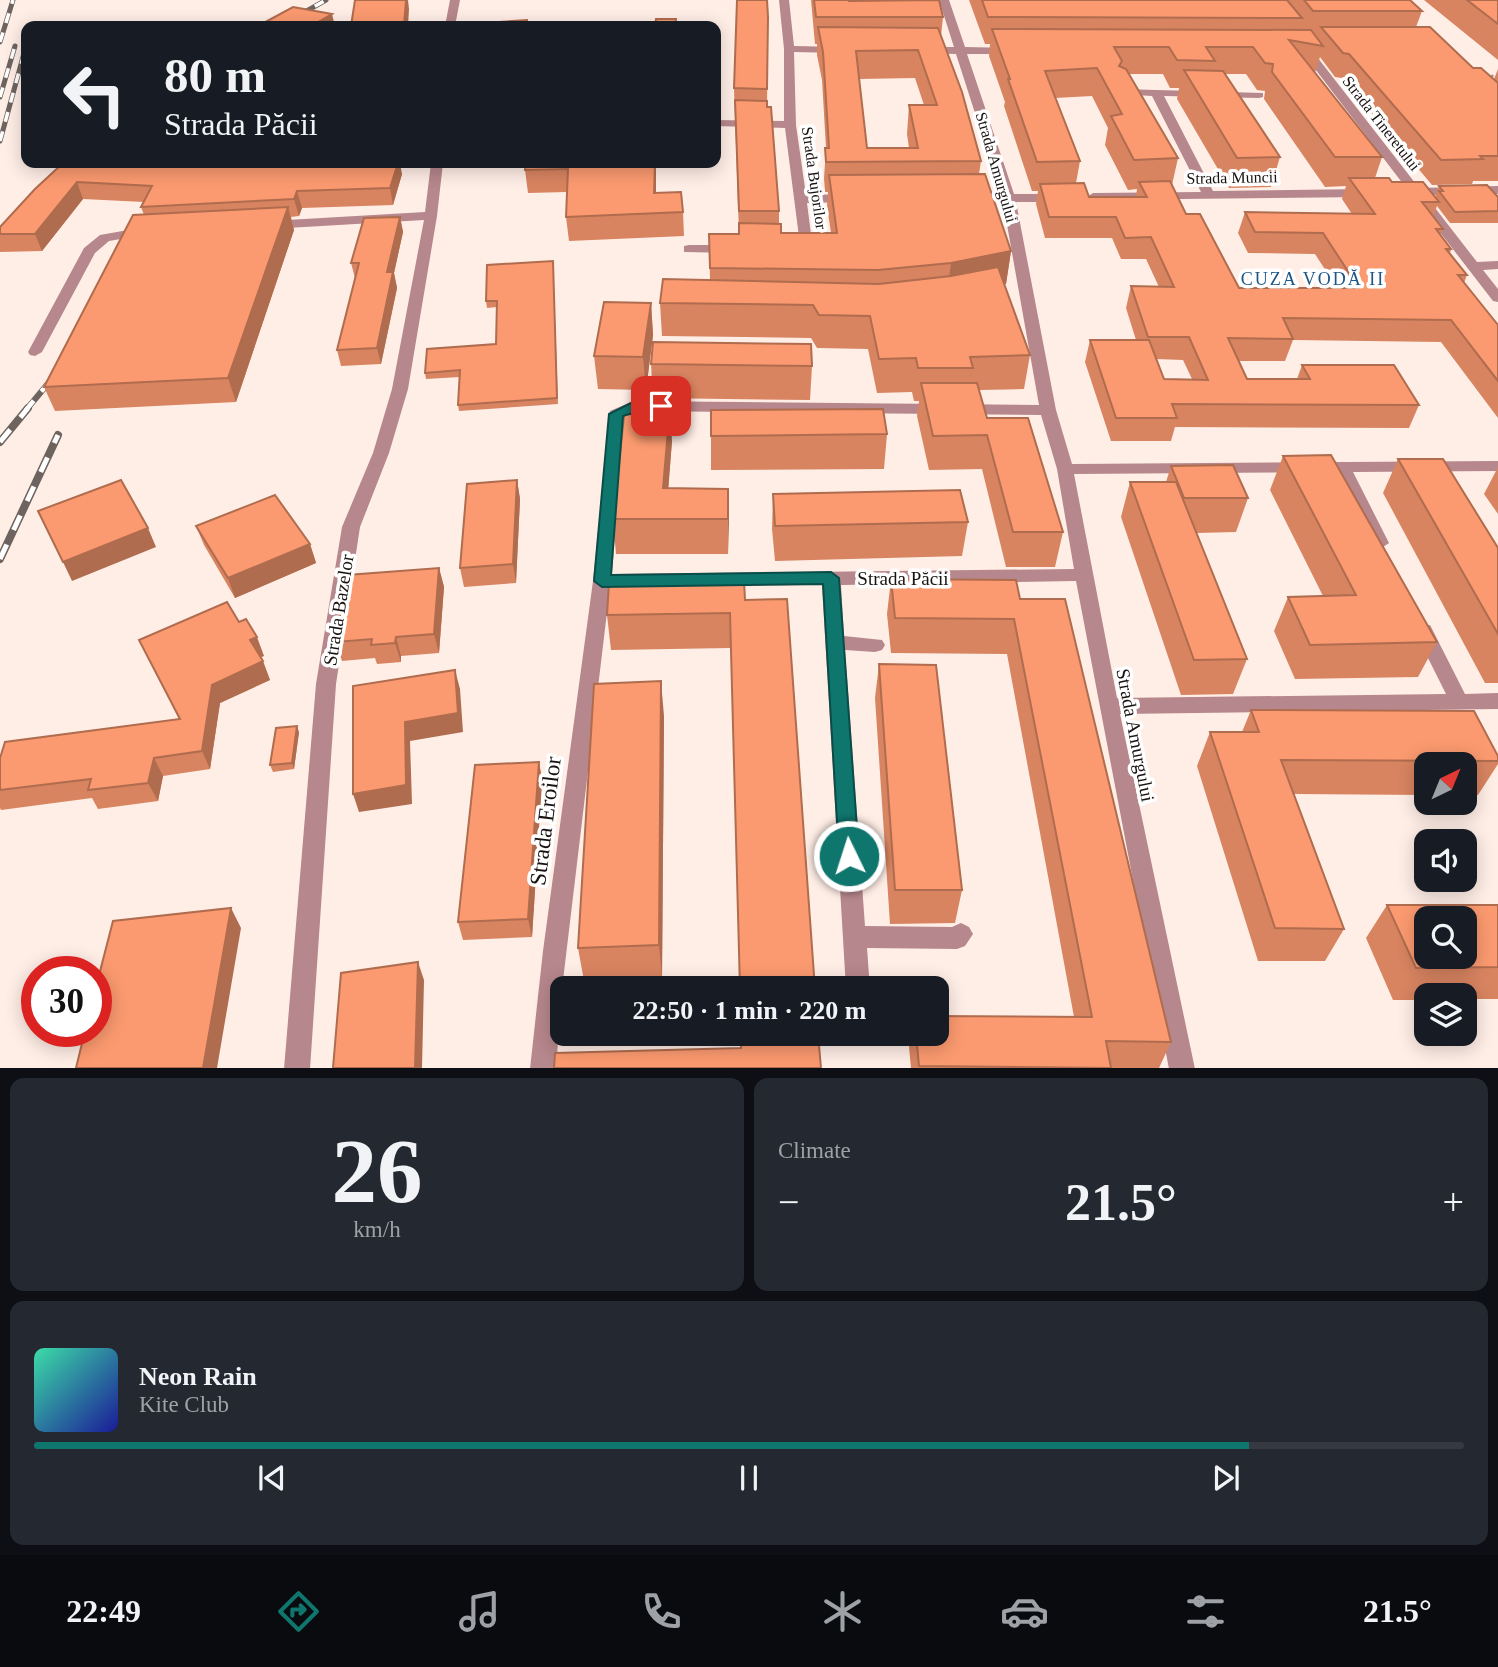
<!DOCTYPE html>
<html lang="en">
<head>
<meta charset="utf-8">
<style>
  body { margin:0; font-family:Georgia,serif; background:#242831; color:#f1f3f6; height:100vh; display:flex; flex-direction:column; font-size:26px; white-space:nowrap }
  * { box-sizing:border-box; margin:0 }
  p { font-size:23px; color:#9ea1a6 }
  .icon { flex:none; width:38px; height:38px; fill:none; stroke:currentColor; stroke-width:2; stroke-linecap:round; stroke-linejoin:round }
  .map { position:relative; height:1068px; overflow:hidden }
  .drawer { display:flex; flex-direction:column; gap:10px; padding:10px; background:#0d0f14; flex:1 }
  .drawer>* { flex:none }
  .banner { position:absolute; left:21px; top:21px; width:700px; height:147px; border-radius:14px; box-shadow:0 4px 18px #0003; background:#171b24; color:#f1f3f6; overflow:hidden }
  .needle { width:46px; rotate:43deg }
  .buttons { position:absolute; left:1414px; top:752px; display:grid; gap:14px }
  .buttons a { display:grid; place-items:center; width:63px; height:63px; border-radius:14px; background:#171b24; box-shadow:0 4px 18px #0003; font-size:35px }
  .speed { position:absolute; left:21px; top:956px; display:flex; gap:14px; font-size:35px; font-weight:700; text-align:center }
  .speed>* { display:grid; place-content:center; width:91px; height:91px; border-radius:50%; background:#171b24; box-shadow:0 4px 18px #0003; line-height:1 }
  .speed .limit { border:10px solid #d22; background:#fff; color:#111 }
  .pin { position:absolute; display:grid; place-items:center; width:60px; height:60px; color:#fff; margin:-30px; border-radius:14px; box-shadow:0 4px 10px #0006 }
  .me { position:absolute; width:77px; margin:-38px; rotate:356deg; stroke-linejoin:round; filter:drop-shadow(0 0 5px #0008) }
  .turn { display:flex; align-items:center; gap:24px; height:147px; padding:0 28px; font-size:32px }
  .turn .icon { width:91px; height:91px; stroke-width:2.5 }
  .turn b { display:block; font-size:49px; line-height:60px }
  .big { font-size:52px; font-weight:600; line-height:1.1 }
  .drawer .widget { flex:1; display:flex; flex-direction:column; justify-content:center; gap:10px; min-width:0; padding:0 24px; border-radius:14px; background:#242831 }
  .drawer .dial { align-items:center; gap:0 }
  .dial b { font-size:91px; line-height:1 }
  .song { display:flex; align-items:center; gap:21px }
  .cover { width:84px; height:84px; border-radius:10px; background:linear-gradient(135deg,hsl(160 70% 55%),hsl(240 70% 35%)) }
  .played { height:7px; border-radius:4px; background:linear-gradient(90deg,#0f766e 85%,#363941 85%) }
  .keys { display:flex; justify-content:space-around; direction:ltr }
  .heat { display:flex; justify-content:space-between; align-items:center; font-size:38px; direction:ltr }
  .drawer .tiles { flex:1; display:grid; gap:10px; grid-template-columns:1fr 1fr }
  .widget:last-child { grid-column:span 2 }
  .trip { position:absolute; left:550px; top:976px; width:399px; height:70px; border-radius:14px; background:#171b24; box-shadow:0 4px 18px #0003; font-weight:600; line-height:70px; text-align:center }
  .tab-bar { display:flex; height:112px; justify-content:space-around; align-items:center; background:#090b0e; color:#9ea1a6 }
  .tab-bar .icon { width:49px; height:49px }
  .tab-bar .selected { color:#0f766e }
  .tab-bar b { font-size:32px; color:#f1f3f6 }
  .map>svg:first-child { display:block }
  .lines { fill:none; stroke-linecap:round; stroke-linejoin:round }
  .path { stroke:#a0938e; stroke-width:2.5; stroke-dasharray:2.5 3.5; stroke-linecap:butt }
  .minor { fill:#b6878c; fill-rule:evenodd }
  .rail-far2-casing { stroke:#6e645f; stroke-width:5 }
  .rail-far1-casing { stroke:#6e645f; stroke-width:6 }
  .rail-casing { stroke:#6e645f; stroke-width:8 }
  .rail-far2 { stroke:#fff; stroke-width:3.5; stroke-dasharray:10; stroke-linecap:butt }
  .rail-far1 { stroke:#fff; stroke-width:4.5; stroke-dasharray:12; stroke-linecap:butt }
  .rail { stroke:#fff; stroke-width:5; stroke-dasharray:16; stroke-linecap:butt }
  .wall { fill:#d88460; fill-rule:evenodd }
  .shaded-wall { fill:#b06c4e }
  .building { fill:#fb9a70; stroke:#b06c4e; stroke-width:2; fill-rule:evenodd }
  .route { fill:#0f766e; stroke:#0a4d48; stroke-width:2 }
  .labels { text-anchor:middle; stroke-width:7; stroke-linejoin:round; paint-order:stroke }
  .far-street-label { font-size:16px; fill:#181210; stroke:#fff }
  .far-neighbourhood-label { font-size:18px; letter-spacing:2px; fill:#1c5586; stroke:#fff }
  .street-label { font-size:19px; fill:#181210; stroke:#fff }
  .near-street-label { font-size:23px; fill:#181210; stroke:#fff }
</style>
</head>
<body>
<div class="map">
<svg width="1498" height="1069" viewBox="0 0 1498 1069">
  <rect width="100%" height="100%" fill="#ffeee6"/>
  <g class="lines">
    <polyline class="path" points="1485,76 1498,76"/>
    <g class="minor">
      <polygon points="450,0 460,0 455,26 445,26"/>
      <polygon points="779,0 789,0 794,46 839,47 844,50 839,53 794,52 796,125 806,195 852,194 858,198 852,202 807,203 812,242 796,252 789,248 799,237 785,128 716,126 716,120 784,121 784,49"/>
      <path d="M939,0H949L965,47L1014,48L1019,51L1014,54H967L1014,194H1062L1068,198L1062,202H1016L1056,410L1072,464L1498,461V471L1353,472L1389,543L1380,549L1371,543L1336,472L1074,474L1117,698L1446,694L1414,630L1416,625H1430L1465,694L1498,693V709L1120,714L1195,1069H1169L1076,581L841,585L844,636L882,640L885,645L882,650L875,652L845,650L865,926L952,927L961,923L969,927L973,934L965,946L957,949L867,948L870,989H846L822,585L610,587L562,989L556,1069H530L543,951L593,581L610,411L633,401L1039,405L1003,202H971L965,198L971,194H1001L956,54L923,53L918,50L923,47H954ZM636,411L1041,415L1057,469L1074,569L612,574L624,416Z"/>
      <polygon points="1299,44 1307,44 1419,188 1498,186 1498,194 1425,195 1477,262 1498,261 1498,269 1483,270 1498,289 1498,302 1493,301 1412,196 1404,195 1402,192 1407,189 1299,48"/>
      <polygon points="1121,89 1263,93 1263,97 1259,98 1164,96 1213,191 1366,189 1372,193 1366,197 1089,200 1087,197 1093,193 1201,192 1152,96 1117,94 1115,92"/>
      <polygon points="431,163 443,163 437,216 408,389 389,453 360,527 336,684 310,1069 284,1069 316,684 342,527 373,453 392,389 424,220 270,229 263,225 270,221 425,212"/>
      <polygon points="145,227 152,231 150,234 109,241 95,253 42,352 35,356 30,355 28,352 84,248 100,235"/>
      <polygon points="689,245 733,245 740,249 733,253 684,252 684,246"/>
    </g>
    <defs>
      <g id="rail-far2">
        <polyline points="280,26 326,0"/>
        <polyline points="0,42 13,0"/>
        <polyline points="0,97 15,46"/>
        <polyline points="0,141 26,46"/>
      </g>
      <polyline id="rail-far1" points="26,410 56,374"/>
      <g id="rail">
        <polyline points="0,442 28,408"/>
        <polyline points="0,559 58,435"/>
      </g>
    </defs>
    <use href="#rail-far2" class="rail-far2-casing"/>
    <use href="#rail-far1" class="rail-far1-casing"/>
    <use href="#rail" class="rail-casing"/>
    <use href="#rail-far2" class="rail-far2"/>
    <use href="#rail-far1" class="rail-far1"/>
    <use href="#rail" class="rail"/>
  </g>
  <g class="wall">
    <path d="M811,0H849V1L939,0L943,17L941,36L981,161L979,174L1011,251L1006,284H1004L1030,355L1024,389L979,390L987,418L1063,532L1055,567H1006L982,469L929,470L917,416L919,401H914L912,392L877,393L868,349L817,348L811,338L662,336L660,303L710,280L709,234H739L734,88L768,17L767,107L779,211V224L781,233H831L827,206L828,192H825L824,178L826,148L822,80L817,55V44H815ZM915,78L924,105H909L907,134L909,148H867L859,79Z"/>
    <path d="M969,0H1410L1422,11L1416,27L1473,68L1494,79L1498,69V181H1473L1472,184L1432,185L1342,78L1335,77L1320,57L1315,73L1382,157L1375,178L1392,182L1435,197L1439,186L1498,197V223H1450L1437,206L1433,217L1443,229L1440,235L1451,249L1450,253L1467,275L1464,283L1498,325V418L1441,342L1293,340L1285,361H1238L1247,379H1297L1302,365L1419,405L1409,428L1175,427L1171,441H1111L1085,362L1090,340H1136L1126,308L1131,286L1159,287L1146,259H1121L1112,238H1045L1036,204L1038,191H1032L1004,106L1005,102L989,56L990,44H985ZM1129,74H1163L1170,88H1179L1177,99L1229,188L1271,187L1280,157L1225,74H1246L1257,90L1265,91L1264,99L1325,187L1346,186L1342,199L1352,214L1245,212L1238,233L1248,253L1315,254L1337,288H1239L1186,214L1172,185L1178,158ZM1092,96L1108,128L1105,145L1128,190L1137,189L1136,197H1089L1076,183L1080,161L1055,98ZM1156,359L1183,360L1192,379H1164Z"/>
    <polygon points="1424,0 1498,0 1498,60"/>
    <polygon points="63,163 402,174 393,205 302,208 299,216 291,217 294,230 236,402 55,411 44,387 144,215 141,207 144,202 83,199 42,251 0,252 0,227"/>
    <polygon points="526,163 656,171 656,193 683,212 684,236 569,241 566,217 567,192 528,193 525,170"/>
    <polygon points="400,217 403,232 394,273 397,288 381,364 341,366 337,350 355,278 351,263"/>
    <polygon points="553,261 558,404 459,411 458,405 460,377 426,379 425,373 496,344 497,307 487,308 486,301"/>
    <polygon points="651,303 653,335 646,390 598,389 594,356"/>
    <polygon points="651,364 812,366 810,400 653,398"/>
    <polygon points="887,434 884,469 711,470 711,436"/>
    <polygon points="672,441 668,488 728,489 728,554 616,554 613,519"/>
    <polygon points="1283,456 1437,642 1418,677 1295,679 1274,631 1288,597 1323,596 1270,490"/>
    <polygon points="1398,459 1498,548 1498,683 1485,683 1383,493"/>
    <polygon points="1171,466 1248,498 1236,532 1196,533 1247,659 1233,694 1181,695 1121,517 1130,482 1166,482"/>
    <polygon points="1498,467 1498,514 1484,494"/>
    <polygon points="517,480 520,499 516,583 464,587 460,568"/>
    <polygon points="773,494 968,522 962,556 775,561 772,529"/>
    <polygon points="196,526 310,544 316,563 235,598 204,545"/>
    <polygon points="439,568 444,587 439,653 401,656 401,662 377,664 375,658 342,661 336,642"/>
    <polygon points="891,579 1020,599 1171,1042 1159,1068 911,1068 909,1047 911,1034 936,1034 1074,1017 1007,654 891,653 887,614"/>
    <polygon points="744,580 730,648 611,650 607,615"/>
    <polygon points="239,622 264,656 261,657 270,680 220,703 210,769 163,776 158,801 98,809 92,798 1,810 0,808 0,758 179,719 139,640"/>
    <polygon points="879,664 962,890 955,923 890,924 875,698"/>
    <polygon points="1251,710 1498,756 1498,764 1478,795 1465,795 1465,765 1426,765 1426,795 1294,794 1344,929 1325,961 1258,961 1197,766 1210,732 1242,732"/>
    <polygon points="664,716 662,978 584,981 578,948"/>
    <polygon points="299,732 294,769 273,772 270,765"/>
    <polygon points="539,762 542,780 532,937 463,940 458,922"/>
    <polygon points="1387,905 1498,905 1498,999 1465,999 1465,996 1426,996 1426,1000 1393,1000 1366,938"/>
  </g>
  <g class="shaded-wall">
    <polygon points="406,0 408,0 409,9 408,26 404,26"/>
    <polygon points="332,14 335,26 311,26"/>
    <polygon points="398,163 400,163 402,174 393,205 390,188"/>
    <polygon points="655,163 656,171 656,217 654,193"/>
    <polygon points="77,182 83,199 42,251 35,234"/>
    <polygon points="297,191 302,208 299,216 294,199"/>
    <polygon points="288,207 294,230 236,402 228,378"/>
    <polygon points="400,217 403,232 394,273 397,288 381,364 377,348 387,272"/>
    <polygon points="1011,251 1006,284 947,295 951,263"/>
    <polygon points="651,303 653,335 646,390 643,357"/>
    <polygon points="670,407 672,441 666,519 663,488"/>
    <polygon points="517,480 520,499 516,583 513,564"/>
    <polygon points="728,489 729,523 728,554"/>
    <polygon points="148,528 156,547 72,581 63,562"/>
    <polygon points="310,544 316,563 235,598 228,578"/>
    <polygon points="439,568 444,587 439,653 434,634"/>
    <polygon points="257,637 264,656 257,658 250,640"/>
    <polygon points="396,637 401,656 401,662 395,643"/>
    <polygon points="263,661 270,680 220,703 210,769 202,751 212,685"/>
    <polygon points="455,670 460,689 463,732 410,741 412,804 359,812 353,794 405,722"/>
    <polygon points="661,681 664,716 662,978 659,945"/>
    <polygon points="297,726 299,732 294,769 292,763"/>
    <polygon points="154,758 163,776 158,801 148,783"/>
    <polygon points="539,762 542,780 532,937 528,919"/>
    <polygon points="231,908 241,928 217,1068 203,1068"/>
    <polygon points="418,962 424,980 422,1068 415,1068"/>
  </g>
  <g class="building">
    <polygon points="355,0 406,0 404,26 351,26"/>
    <polygon points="737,0 767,0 768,17 767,89 734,88"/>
    <polygon points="814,0 849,0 849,1 939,0 943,17 816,17"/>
    <polygon points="982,0 1287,0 1302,18 988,17"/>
    <polygon points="1304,0 1410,0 1422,11 1313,11"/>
    <polygon points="1467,0 1498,0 1498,24"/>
    <polygon points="293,7 332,14 311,26 258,26"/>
    <polygon points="656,19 676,19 675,26 655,26"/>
    <polygon points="527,20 527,26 485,26 485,23"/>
    <path d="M818,27L938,28L962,92L981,161L826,162L825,148H829L823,52ZM918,50L937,105H909L918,148H867L856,51Z"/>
    <polygon points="1321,27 1430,27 1473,68 1481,68 1498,83 1498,156 1480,156 1483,159 1441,160 1349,54 1343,53"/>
    <polygon points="992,29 1311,30 1323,46 1289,40 1382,157 1335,157 1272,72 1273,64 1265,63 1253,47 1206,47 1215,61 1177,60 1169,47 1114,47 1122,61 1119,66 1126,69 1178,158 1134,160 1111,116 1122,114 1097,68 1045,71 1080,161 1037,162 1008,79 1010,79"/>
    <polygon points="1184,70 1223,71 1280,157 1237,158"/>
    <polygon points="735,100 767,101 767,107 771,107 779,211 739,211"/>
    <polygon points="63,163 177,163 221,165 224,163 398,163 390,188 297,191 294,199 141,207 152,186 77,182 35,234 0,234 0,227 35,189"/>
    <polygon points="526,163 655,163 654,193 681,192 683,212 566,217 568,169 525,170"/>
    <polygon points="985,174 1011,251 951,263 878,270 710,268 709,234 739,234 739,223 781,224 781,233 837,233 829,175"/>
    <polygon points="1349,178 1389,178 1392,182 1423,182 1439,202 1422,202 1443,229 1436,229 1451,249 1446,249 1467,275 1458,275 1498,325 1498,381 1451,320 1283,318 1293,339 1228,338 1247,379 1310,379 1302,365 1394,365 1419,405 1172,404 1177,418 1116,418 1090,340 1149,340 1164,379 1208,380 1189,337 1148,337 1131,286 1174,287 1151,237 1125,238 1116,217 1049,217 1040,184 1084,183 1089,197 1147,197 1139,182 1170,181 1186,214 1200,214 1239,288 1359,288 1323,233 1255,232 1245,212 1375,214"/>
    <polygon points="1487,185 1498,197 1498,211 1455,212 1439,191 1443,191 1439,186"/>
    <polygon points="288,207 228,378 44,387 133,215"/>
    <polygon points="400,217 387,272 393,272 377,348 337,350 359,263 351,263 364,218"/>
    <polygon points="553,261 557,398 458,405 460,370 425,373 427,349 496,344 497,301 486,301 487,265"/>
    <polygon points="998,267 1030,355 970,357 973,368 918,368 916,358 879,359 870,316 819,315 813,305 660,303 663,279 879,284 951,276"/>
    <polygon points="604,302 651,303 643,357 594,356"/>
    <polygon points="653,342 811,344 812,366 651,364"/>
    <polygon points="921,383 977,383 987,418 1028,418 1063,532 1013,532 987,435 933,436"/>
    <polygon points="625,407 670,407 663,488 728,489 728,519 613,519"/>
    <polygon points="883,409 887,434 711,436 711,410"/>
    <polygon points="1331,455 1437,642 1310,645 1288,597 1356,595 1283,456"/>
    <polygon points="1398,459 1443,459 1498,548 1498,634"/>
    <polygon points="1233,465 1248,498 1184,498 1171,466"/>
    <polygon points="121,480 148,528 63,562 38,511"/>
    <polygon points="517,480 513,564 460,568 467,484"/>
    <polygon points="1130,482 1176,482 1247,659 1194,660"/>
    <polygon points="960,490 968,522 775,526 773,494"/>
    <polygon points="275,495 310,544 228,578 196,526"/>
    <polygon points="439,568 434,634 396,637 395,643 371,645 372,639 336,642 347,575"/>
    <polygon points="891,579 1016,580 1020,599 1065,599 1171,1042 1106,1041 1111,1068 919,1066 916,1034 936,1034 936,1016 1092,1017 1014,619 895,618"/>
    <polygon points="744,580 745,600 787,599 815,989 740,989 730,613 607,615 609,583"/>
    <polygon points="227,602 239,622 246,619 257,637 250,640 263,661 212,685 202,751 154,758 148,783 88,790 91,779 0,790 0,758 5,742 180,719 139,640"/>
    <polygon points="879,664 936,665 962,890 895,890"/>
    <polygon points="455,670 458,713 405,722 406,785 353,794 353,686"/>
    <polygon points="661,681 659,945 578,948 594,684"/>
    <polygon points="1251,710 1474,711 1498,756 1498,761 1281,760 1344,929 1275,928 1210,732 1259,732"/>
    <polygon points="297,726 292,763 270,765 276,728"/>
    <polygon points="539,762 528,919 458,922 475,765"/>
    <path d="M1387,905H1498V967L1416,968ZM1426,919H1465V957H1426Z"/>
    <polygon points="231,908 203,1068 76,1068 85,1031 96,1031 96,987 113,921"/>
    <polygon points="418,962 415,1068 333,1068 341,973"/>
    <polygon points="741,1034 818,1034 821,1068 554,1068 555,1053 741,1048"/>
  </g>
  <path class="route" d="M633,402H661L668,406C659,414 637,410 623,416L611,575L831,572L839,578L859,856L856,863L849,865L842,863L839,856L823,584L602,587L594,581L609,414Z"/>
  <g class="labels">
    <g class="far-street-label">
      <text transform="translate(1382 123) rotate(52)" y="6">Strada Tineretului</text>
      <text transform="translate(997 167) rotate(74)" y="6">Strada Amurgului</text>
      <text transform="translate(1232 177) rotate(-1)" y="6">Strada Muncii</text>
      <text transform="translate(815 178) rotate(82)" y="6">Strada Bujorilor</text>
    </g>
    <g class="far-neighbourhood-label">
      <text x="1313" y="285">CUZA VODĂ II</text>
    </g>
    <g class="street-label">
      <text x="903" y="585">Strada Păcii</text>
      <text transform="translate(338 610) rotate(-81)" y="7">Strada Bazelor</text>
      <text transform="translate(1136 735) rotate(79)" y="7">Strada Amurgului</text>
    </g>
    <g class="near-street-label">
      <text transform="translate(545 821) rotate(-83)" y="8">Strada Eroilor</text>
    </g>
  </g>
</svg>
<div class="buttons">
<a><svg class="needle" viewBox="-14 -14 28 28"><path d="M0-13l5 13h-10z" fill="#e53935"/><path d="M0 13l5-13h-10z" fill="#9ea1a6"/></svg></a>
<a><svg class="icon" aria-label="sound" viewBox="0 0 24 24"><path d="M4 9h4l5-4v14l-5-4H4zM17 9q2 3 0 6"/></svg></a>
<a><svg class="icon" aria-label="search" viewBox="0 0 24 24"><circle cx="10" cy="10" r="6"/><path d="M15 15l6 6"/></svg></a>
<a><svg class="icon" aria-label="layers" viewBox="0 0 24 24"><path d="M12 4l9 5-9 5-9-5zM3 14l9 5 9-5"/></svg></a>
</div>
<div class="speed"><div class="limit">30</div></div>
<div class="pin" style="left:661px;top:406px;background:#d93025"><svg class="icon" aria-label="arrive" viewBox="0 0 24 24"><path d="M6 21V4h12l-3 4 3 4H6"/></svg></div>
<svg class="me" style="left:849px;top:856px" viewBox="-20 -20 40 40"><circle r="17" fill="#0f766e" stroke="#fff" stroke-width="3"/><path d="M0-11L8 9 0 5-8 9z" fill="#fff"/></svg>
<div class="trip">22:50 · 1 min · 220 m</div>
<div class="banner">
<div class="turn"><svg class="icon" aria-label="left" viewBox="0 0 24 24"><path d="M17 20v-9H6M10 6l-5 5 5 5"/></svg><div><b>80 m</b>Strada Păcii</div></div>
</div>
</div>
<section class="drawer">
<div class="tiles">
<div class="widget dial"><b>26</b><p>km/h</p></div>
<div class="widget"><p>Climate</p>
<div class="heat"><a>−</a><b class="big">21.5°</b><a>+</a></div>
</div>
<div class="widget">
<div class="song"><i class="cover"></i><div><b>Neon Rain</b><p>Kite Club</p></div></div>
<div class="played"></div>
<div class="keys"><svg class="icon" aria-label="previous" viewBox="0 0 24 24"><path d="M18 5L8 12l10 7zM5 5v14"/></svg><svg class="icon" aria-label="pause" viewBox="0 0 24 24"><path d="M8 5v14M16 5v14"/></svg><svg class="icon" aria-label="next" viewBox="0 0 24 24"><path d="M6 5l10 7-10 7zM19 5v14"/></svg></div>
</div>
</div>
</section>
<nav class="tab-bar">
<b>22:49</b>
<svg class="icon selected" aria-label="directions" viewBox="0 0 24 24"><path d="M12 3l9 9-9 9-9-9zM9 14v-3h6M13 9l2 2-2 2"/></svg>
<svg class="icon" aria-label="music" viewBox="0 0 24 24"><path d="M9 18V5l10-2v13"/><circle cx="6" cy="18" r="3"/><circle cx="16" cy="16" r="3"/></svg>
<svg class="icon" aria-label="phone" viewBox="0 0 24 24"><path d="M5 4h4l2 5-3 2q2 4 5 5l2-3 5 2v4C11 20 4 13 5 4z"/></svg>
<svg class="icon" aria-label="climate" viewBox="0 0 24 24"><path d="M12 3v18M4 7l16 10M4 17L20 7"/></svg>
<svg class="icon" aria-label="car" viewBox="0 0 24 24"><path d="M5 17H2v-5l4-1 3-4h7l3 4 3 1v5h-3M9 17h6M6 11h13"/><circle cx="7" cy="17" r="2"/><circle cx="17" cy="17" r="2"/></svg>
<svg class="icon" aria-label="filters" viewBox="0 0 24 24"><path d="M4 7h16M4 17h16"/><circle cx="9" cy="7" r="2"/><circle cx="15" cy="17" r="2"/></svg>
<b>21.5°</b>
</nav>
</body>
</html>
